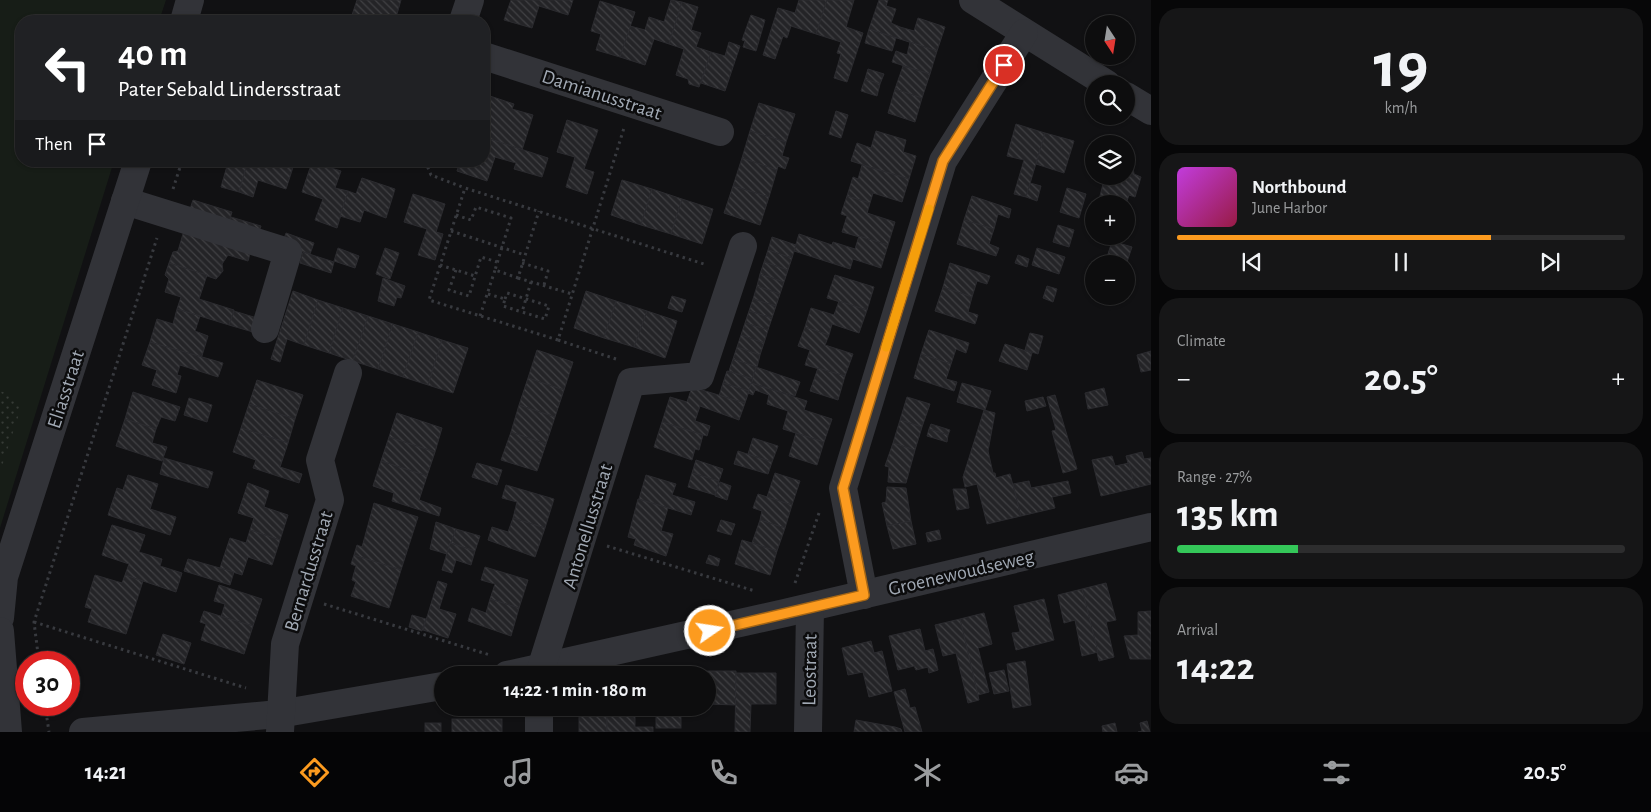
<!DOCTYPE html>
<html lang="en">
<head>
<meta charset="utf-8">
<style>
  body { margin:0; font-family:"Alegreya Sans",sans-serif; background:#161617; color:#f1f3f6; height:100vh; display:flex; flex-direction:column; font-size:19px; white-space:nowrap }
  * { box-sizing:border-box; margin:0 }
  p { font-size:16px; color:#9a9c9e }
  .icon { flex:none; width:28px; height:28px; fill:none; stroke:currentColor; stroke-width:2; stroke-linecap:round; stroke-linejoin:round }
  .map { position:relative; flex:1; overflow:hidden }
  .side { display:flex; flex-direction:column; gap:8px; padding:8px; background:#070708; width:500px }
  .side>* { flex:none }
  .top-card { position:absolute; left:15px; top:15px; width:475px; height:152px; border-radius:20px; box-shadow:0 1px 4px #0004,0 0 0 1px #2d2d2e; background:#202124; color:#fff; overflow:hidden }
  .needle { width:32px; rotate:168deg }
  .controls { position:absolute; left:1085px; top:15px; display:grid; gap:10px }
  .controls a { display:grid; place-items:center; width:50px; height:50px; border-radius:50%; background:#0d0d0e; box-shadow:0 1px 4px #0004,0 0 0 1px #2d2d2e; font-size:25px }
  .speed { position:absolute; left:15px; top:651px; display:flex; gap:10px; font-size:25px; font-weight:700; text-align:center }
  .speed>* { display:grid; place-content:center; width:65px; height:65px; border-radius:50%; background:#0d0d0e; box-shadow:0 1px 4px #0004,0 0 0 1px #2d2d2e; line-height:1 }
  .speed .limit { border:8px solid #d22; background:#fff; color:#111 }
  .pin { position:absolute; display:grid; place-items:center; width:42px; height:42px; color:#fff; margin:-21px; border:2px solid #fff; border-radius:50%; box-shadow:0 1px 5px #0007 }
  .me { position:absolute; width:55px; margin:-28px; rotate:77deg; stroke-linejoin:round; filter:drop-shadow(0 0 4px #0008) }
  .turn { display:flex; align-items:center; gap:18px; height:105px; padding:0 20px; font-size:22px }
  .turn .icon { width:65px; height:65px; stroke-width:2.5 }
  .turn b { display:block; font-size:35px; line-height:42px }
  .then { display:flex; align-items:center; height:48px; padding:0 20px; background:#0003; gap:10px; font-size:19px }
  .big { font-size:38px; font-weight:600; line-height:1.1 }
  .side .widget { flex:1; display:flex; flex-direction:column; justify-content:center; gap:8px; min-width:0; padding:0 18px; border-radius:20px; background:#161617 }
  .side .dial { align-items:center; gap:0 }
  .dial b { font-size:65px; line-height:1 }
  .song { display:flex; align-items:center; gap:15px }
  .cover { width:60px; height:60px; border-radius:8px; background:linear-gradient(135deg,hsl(290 70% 55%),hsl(340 70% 35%)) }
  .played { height:5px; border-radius:2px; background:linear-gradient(90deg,#fc9b1f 70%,#2d2d2e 70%) }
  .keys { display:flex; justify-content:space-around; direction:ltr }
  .heat { display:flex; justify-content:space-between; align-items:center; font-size:28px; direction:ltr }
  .charge { height:8px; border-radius:4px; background:linear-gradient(90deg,#34c759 27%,#2d2d2e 0) }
  .trip { position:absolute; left:434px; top:666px; width:282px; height:50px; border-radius:25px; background:#0d0d0e; box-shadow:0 1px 4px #0004,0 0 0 1px #2d2d2e; font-weight:600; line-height:50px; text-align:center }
  .menu { display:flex; height:80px; justify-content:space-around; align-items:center; background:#050506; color:#9a9c9e }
  .menu .icon { width:35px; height:35px }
  .menu .selected { color:#fc9b1f }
  .menu b { font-size:22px; color:#f1f3f6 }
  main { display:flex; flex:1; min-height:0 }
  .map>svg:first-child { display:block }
  .grass { fill:#171d17 }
  .park { fill:url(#park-dots) }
  .building { fill:url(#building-back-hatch); stroke:#2b2b2f }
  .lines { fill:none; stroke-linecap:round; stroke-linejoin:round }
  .path { stroke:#383a3f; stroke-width:3; stroke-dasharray:2.5 4; stroke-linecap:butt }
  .minor { stroke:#323338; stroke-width:28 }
  .route-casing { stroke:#a46514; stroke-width:12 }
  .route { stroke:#fc9b1f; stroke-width:9 }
  .slow { stroke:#f59e0b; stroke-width:9 }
  .labels { text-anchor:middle; stroke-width:5; stroke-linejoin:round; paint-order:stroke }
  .street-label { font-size:20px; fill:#a1a9b4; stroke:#0c0c0d }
</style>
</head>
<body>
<main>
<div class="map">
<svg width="1151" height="732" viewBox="0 0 1151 732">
  <defs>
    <pattern id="park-dots" width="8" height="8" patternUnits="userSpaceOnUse" patternTransform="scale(1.25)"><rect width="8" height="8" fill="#171d17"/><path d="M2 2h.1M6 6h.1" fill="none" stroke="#363b36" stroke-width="1.8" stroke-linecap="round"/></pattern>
    <pattern id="building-back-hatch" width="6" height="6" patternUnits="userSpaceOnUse" patternTransform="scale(1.25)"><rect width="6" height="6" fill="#242427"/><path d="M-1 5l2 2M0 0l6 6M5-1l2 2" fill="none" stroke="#414144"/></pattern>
  </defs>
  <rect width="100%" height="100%" fill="#111113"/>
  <polygon class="grass" points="0,0 166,0 159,21 21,21 21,161 114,161 0,528"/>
  <polygon class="park" points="0,391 14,396 21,408 0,472"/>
  <g class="building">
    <polygon points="357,0 401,0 395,21 350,21"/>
    <polygon points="511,0 573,0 568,15 539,6 532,28 504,20"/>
    <polygon points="671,0 682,2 669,44 654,39 645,65 620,57 630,26 645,30 649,17 664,22"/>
    <polygon points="799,0 827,0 816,34 791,26 787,38 783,36 775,59 763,55 778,8 795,13"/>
    <polygon points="827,0 854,0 846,27 863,33 847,82 834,78 841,54 837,53 841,42 816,34"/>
    <polygon points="879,0 888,0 886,6 896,9 891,23 900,27 914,31 918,18 945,27 937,51 869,29"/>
    <polygon points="600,1 635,12 620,57 596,50 601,34 591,31"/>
    <polygon points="682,2 698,7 691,30 701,33 696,47 711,52 699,87 689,84 688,79 676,75 684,49 669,44"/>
    <polygon points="751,15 765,20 756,51 743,47 745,41 742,40"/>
    <polygon points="869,29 896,38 892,51 865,43"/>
    <polygon points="729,42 740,46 725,91 701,83 711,52 725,56"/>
    <polygon points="910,42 937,51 930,74 892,62 896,51 907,55"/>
    <polygon points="903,66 930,74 922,98 895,89"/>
    <polygon points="868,69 884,74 880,84 865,79"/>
    <polygon points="865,79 880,84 877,96 861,91"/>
    <polygon points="895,89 922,98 915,122 888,113"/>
    <polygon points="484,94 514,104 512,109 533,115 522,150 484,137"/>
    <polygon points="759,103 795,114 786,142 750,131"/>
    <polygon points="836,111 848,115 841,138 829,134"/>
    <polygon points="567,120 598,130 584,169 594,172 587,194 566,187 575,157 557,152"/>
    <polygon points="1016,124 1045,133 1026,197 1014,194 1024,160 1007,156"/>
    <polygon points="750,131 786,142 782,156 789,158 785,169 778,166 777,170 742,158"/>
    <polygon points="876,131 906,140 903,152 916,156 909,179 851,161 857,143 871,148"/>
    <polygon points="1045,133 1074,141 1064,173 1036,164"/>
    <polygon points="484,137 548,158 542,177 514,169 516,163 495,157 487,181 457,171 460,161 484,161"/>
    <polygon points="742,158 777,170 769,197 733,186"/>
    <polygon points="212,161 248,161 239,192 221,187 227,166"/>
    <polygon points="248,161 295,161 286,189 258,180 253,197 239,192"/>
    <polygon points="312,162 341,171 335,188 348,191 337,228 315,220 323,199 302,192"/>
    <polygon points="862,165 909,179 902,202 873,193 870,203 847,196 853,177 858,179"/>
    <polygon points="1126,165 1133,167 1134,174 1141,177 1135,197 1129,195 1126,204 1098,204 1105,176 1126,176"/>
    <polygon points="362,178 395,189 386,218 364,210 360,222 340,216 348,191 356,194"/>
    <polygon points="622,180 652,189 641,225 611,215"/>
    <polygon points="1030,183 1041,186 1037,201 1026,197"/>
    <polygon points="733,186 769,197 760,225 724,213"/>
    <polygon points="1067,188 1086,194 1079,218 1060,212"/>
    <polygon points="652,189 682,199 671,234 641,225"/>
    <polygon points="413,194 445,204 436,232 443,234 435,260 418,255 427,229 404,222"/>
    <polygon points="847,196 870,203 867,213 895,222 888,245 842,232 847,216 841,214"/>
    <polygon points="972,196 1011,209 1009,218 998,214 994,229 964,220"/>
    <polygon points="682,199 713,209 702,244 671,234"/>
    <polygon points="193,200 232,212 227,228 188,215"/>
    <polygon points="231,217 261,226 257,237 228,227"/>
    <polygon points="964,220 994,229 989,244 999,248 996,256 957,244"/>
    <polygon points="1058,225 1074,230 1069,247 1053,242"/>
    <polygon points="185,227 252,247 248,261 228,255 222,264 223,271 216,279 169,263 173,252 178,251"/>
    <polygon points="286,233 314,243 310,254 282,245"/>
    <polygon points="799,234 832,245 833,242 855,249 859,236 888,245 881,268 853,259 850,269 794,251"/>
    <polygon points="772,237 796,245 792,258 768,250"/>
    <polygon points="1112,241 1132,247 1126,265 1105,264"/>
    <polygon points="338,248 359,256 355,268 334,261"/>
    <polygon points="385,248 399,253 390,279 376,274"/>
    <polygon points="1037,248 1065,257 1059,274 1032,265"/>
    <polygon points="768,250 792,258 788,270 764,262"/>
    <polygon points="303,252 334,262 331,273 300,263"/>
    <polygon points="1018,255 1029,259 1027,267 1015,263"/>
    <polygon points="764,262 788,270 784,282 760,274"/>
    <polygon points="169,263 207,275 199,299 234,310 229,325 177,309 181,297 165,292 169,279 165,275"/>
    <polygon points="950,263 990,276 987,284 977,281 972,297 943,287"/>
    <polygon points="760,274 784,282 780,294 757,286"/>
    <polygon points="835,275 874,287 867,310 827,298"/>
    <polygon points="383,278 405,286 401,298 397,297 394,306 378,301"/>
    <polygon points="757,286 780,294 776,306 753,299"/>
    <polygon points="1047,286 1057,289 1053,302 1043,298"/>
    <polygon points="943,287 972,297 968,312 978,315 975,324 935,311"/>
    <polygon points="293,291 318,300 304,345 287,339 280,362 271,359"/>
    <polygon points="586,291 616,301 604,338 574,328"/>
    <polygon points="672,296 686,300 682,312 668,308"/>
    <polygon points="1099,296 1116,296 1114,301"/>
    <polygon points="753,299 776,306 772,318 749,311"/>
    <polygon points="318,300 343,308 329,353 304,345"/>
    <polygon points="616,301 647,311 634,347 604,338"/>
    <polygon points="839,301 867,310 859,333 832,324 829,335 805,327 811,308 834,315"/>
    <polygon points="343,308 368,316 353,361 329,353"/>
    <polygon points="177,309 200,316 195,331 208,336 201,359 150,342 157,319 173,324"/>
    <polygon points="234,311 257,318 253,332 229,325"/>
    <polygon points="647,311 677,321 665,358 634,347"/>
    <polygon points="749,311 772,318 768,330 745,323"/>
    <polygon points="368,316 393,324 378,369 353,361"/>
    <polygon points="745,323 768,330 764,343 741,335"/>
    <polygon points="393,324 418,332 403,377 378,369"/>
    <polygon points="805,327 829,335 825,345 853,354 845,376 805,365 810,350 798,346"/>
    <polygon points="929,330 969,343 966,353 956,349 951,364 921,354"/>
    <polygon points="418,332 442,340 428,385 403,377"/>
    <polygon points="1030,333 1043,336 1038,354 1025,350"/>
    <polygon points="741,335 764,343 760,355 737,347"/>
    <polygon points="442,340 468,348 453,393 428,385"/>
    <polygon points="150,342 223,363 218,377 180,365 177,375 181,376 176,393 152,385 157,370 142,365"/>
    <polygon points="1005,344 1032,353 1027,370 999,361"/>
    <polygon points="737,347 760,355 757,367 733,359"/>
    <polygon points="537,350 573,362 564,390 528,378"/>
    <polygon points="1151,351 1151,370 1141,372 1137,355"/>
    <polygon points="921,354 951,364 946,379 957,382 954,391 914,378"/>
    <polygon points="733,359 757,367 753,379 729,371"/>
    <polygon points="756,367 800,382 795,396 751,383"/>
    <polygon points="818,368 845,376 838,400 810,391"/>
    <polygon points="727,371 753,379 749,391 723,383"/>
    <polygon points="528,378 564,390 555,417 519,405"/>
    <polygon points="257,380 303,395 295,419 249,404"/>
    <polygon points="723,383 749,391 745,403 719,396"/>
    <polygon points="751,383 807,401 804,410 832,419 824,442 783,429 788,411 767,404 769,395 755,390 753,395 748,393"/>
    <polygon points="962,383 991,391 985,410 957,402"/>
    <polygon points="692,387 745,403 739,420 700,406 695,421 710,426 707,436 662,422 670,397 687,402"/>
    <polygon points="1104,388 1108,405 1088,409 1085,393"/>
    <polygon points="133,392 180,407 175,421 161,417 156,429 125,419"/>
    <polygon points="1055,395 1077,469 1063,473 1052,431 1056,430 1047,397"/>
    <polygon points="907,397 930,404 922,427 900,420"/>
    <polygon points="1043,397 1046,406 1027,411 1025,401"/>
    <polygon points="189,398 212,405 207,422 184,415"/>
    <polygon points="249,404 295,419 288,443 241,428"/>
    <polygon points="519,405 555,417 546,444 511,432"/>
    <polygon points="984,410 995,413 988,451 993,473 995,473 996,478 1010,474 1021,516 987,524 977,484 965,487 963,477"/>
    <polygon points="397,413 442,428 435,452 389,437"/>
    <polygon points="125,419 156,429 152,443 167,447 162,461 116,446"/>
    <polygon points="900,420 922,427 915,450 893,443"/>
    <polygon points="662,422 703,435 699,450 695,449 692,460 654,447"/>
    <polygon points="931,424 950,430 948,435 929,429"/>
    <polygon points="241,428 288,443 280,467 302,474 299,483 253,468 256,460 233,452"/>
    <polygon points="929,429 948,435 947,442 927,436"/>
    <polygon points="511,432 546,444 537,471 501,460"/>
    <polygon points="796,433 824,442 817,465 789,456"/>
    <polygon points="389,437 435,452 427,476 381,461"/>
    <polygon points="753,438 778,446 772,462 748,454"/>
    <polygon points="893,443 915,450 906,483 888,482 889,467 885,466"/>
    <polygon points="738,451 772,462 768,474 734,464"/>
    <polygon points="1142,452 1144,459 1151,458 1151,484 1135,488 1126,456"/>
    <polygon points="1112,456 1115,466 1129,463 1135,488 1101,496 1092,460"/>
    <polygon points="164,458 213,472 208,488 160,474"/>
    <polygon points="696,460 723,469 719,481 692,473"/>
    <polygon points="381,461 427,476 419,500 441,508 439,516 392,501 394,493 373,486"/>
    <polygon points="477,463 502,470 497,485 472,477"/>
    <polygon points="692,473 719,481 715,495 688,487"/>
    <polygon points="775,473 800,481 792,505 767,497"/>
    <polygon points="128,475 158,484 150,509 176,517 170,535 108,515 117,488 123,490"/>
    <polygon points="646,475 676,484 672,495 695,502 691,515 639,499"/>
    <polygon points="1029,481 1031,488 1068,481 1071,493 1052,497 1055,508 1021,516 1013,484"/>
    <polygon points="720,482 731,486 727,500 715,496"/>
    <polygon points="248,483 269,491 264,507 288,515 280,540 250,530 254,518 238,513"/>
    <polygon points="506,485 554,499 545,528 513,518 517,502 502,498"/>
    <polygon points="887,487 906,488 911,521 887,526 882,503 886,502"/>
    <polygon points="953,489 966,489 969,508 957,510"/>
    <polygon points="758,494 792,505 785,528 760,520 762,511 753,508"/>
    <polygon points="638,499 668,508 661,531 673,534 666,556 634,545 636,539 628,537"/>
    <polygon points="374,503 418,517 401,570 354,555 357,545 362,547"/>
    <polygon points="513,518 545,528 535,557 488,540 492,527 508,532"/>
    <polygon points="721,520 735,524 731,535 717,531"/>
    <polygon points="760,520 785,528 777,551 752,543"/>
    <polygon points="911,521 916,544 893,549 887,526"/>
    <polygon points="436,522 456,529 447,554 430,549"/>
    <polygon points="112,525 145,535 139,552 162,559 160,566 182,573 176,592 125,575 129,564 102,555"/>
    <polygon points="456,529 480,536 475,551 451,543"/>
    <polygon points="250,530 280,540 272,565 248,557 242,575 220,568 230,538 246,543"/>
    <polygon points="939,530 941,539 928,542 926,533"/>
    <polygon points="742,540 777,551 770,575 735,564"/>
    <polygon points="450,543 475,551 471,565 456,560 452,573 442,570"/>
    <polygon points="354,555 401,570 389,608 351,596 356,582 352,580 356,566 351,564"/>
    <polygon points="709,555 720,559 718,566 706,563"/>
    <polygon points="188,559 234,572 230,585 184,571"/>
    <polygon points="485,567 528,580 519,608 490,599 495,584 481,580"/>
    <polygon points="95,575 122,583 125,575 143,581 126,634 88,622 92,609 85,607"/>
    <polygon points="438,581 447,584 439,609 456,614 448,638 423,630"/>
    <polygon points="1106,583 1116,620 1106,622 1114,657 1099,661 1082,589"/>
    <polygon points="219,585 262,599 253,626 221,617 225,604 214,601"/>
    <polygon points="1082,589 1098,652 1082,656 1075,620 1064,623 1058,595"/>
    <polygon points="490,599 519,608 511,636 468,621 472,608 486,613"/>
    <polygon points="1044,599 1054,640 1016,650 1012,633 1020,632 1014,606"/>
    <polygon points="204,611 253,626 244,654 201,640 206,624 200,622"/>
    <polygon points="1151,611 1151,659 1130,659 1124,636 1138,635 1138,612"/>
    <polygon points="984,613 992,644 978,648 989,692 978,695 960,619"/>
    <polygon points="412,615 426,619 422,631 409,627"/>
    <polygon points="960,619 979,700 968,703 956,653 943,656 935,625"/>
    <polygon points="920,629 925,651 933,649 938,670 929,673 928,667 916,670 914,666 898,670 889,636"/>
    <polygon points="163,634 191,643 184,664 156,655"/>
    <polygon points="871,641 874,653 882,651 892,691 869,697 863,672 848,675 842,648"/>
    <polygon points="1025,661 1031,705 1013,708 1007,664"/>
    <polygon points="1004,670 1009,691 994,694 989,673"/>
    <polygon points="694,671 736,671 736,705 708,704 708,675 694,675"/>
    <polygon points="736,673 776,673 776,704 751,704 750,732 735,732"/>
    <polygon points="905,689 910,708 915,707 922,732 905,732 894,692"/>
    <rect x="579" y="708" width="28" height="24"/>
    <polygon points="607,708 635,708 635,727 653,727 653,732 607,732"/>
    <rect x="656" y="708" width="25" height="20"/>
    <rect x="452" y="719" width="50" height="13"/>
    <polygon points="856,720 895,727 901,729 902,732 854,732"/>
    <polygon points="1147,721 1150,732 1138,732 1142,731 1140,723"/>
    <rect x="425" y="723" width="16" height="9"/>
    <polygon points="1115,723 1117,732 1103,732 1102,726"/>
  </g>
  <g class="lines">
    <g class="path">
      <polyline points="425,161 431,175 465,188"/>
      <polyline points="173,189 182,161"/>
      <polyline points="456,215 471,220 476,207 511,218 495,270 518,278 539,211"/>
      <polyline points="451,231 525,255"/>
      <polyline points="522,263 548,271 544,285"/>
      <polyline points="440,265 475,276"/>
      <polyline points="456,270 449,290 469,296 481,257 497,262"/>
      <polyline points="518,278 572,294"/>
      <polyline points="488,294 505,299 503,306 522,312"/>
      <polyline points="505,299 507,293 549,306 545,319 522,312 531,282"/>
      <polyline points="480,316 495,270"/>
      <polyline points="558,340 429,300 465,188 707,265"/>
      <polyline points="616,359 558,340 624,128"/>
      <polyline points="607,546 755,591"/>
      <polyline points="795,583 819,513"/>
      <polyline points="324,604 490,655"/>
      <polyline points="34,622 246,688"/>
      <polyline points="39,662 34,622 157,238"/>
      <polyline points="45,705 49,732"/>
    </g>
    <g class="minor">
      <polyline points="973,0 1107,84"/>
      <polyline points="184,21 190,0"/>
      <polyline points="463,21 470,0"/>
      <polyline points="484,56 720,132"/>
      <polyline points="1126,96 1151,111"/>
      <polyline points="125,201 288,252 265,329"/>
      <polyline points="864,595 843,488 943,161 1024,33"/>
      <polyline points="0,618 4,577 138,161"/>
      <polyline points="0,631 8,732"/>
      <polyline points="507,675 785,613 1151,527"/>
      <polyline points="539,675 631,382 700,376 743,246"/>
      <polyline points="539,708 539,732"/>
      <polyline points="83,732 279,714 442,686"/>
      <polyline points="280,732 285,644 330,500 320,460 348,373"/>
      <polyline points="808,732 810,608"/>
    </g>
  </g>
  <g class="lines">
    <defs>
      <polyline id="route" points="710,631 864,595 843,488 943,161 1004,65"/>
    </defs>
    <use href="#route" class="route-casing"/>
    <use href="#route" class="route"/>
    <polyline class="slow" points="886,347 929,209"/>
  </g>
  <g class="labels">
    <g class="street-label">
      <text transform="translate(602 94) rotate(18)" y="7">Damianusstraat</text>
      <text transform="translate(65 389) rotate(-72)" y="7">Eliasstraat</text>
      <text transform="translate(587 526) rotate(-73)" y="7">Antonellusstraat</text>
      <text transform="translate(308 571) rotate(-73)" y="7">Bernardusstraat</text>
      <text transform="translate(961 572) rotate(-13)" y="7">Groenewoudseweg</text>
      <text transform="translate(809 670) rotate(-89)" y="7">Leostraat</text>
    </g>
  </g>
</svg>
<div class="controls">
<a><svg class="needle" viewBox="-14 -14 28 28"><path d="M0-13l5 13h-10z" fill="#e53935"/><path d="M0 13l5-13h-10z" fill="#9a9c9e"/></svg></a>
<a><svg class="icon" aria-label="search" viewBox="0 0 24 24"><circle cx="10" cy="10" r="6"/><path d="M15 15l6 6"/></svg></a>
<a><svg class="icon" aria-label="layers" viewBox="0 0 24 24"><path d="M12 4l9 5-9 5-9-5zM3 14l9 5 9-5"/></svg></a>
<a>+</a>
<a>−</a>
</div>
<div class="speed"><div class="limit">30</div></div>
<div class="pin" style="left:1004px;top:65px;background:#d93025"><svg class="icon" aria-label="arrive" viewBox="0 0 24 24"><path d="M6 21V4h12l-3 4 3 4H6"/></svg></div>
<svg class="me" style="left:710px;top:631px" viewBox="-20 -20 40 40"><circle r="17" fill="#fc9b1f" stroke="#fff" stroke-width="3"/><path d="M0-11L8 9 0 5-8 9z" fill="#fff"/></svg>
<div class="trip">14:22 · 1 min · 180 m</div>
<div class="top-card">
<div class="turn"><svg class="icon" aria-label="left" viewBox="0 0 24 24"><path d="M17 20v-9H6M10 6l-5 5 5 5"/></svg><div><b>40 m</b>Pater Sebald Lindersstraat</div></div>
<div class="then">Then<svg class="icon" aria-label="arrive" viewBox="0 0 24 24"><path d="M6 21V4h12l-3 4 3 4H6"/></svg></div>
</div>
</div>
<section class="side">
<div class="widget dial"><b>19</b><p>km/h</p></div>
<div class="widget">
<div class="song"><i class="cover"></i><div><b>Northbound</b><p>June Harbor</p></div></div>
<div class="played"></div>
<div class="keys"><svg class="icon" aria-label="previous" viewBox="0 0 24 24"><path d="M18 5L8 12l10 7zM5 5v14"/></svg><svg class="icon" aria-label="pause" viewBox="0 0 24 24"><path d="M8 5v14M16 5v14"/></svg><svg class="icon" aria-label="next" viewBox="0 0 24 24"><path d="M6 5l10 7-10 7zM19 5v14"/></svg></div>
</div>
<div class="widget"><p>Climate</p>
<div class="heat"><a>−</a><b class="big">20.5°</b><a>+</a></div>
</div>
<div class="widget"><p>Range · 27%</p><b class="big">135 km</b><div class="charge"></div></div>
<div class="widget"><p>Arrival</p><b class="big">14:22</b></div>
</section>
</main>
<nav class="menu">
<b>14:21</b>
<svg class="icon selected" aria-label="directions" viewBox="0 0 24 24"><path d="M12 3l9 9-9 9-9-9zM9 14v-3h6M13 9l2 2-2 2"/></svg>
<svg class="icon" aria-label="music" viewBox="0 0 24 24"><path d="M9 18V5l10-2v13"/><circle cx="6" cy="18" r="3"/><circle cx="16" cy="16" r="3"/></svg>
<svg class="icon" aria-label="phone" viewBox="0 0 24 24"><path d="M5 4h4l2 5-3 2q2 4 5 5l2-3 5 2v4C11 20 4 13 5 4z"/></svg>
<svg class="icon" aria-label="climate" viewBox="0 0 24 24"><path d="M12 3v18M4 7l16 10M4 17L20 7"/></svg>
<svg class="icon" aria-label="car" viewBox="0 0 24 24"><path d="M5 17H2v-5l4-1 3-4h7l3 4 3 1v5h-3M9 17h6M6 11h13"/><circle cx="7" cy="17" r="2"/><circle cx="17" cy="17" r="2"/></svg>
<svg class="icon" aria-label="filters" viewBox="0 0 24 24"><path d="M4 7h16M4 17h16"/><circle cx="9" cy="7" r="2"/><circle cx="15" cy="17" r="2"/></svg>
<b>20.5°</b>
</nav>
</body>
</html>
